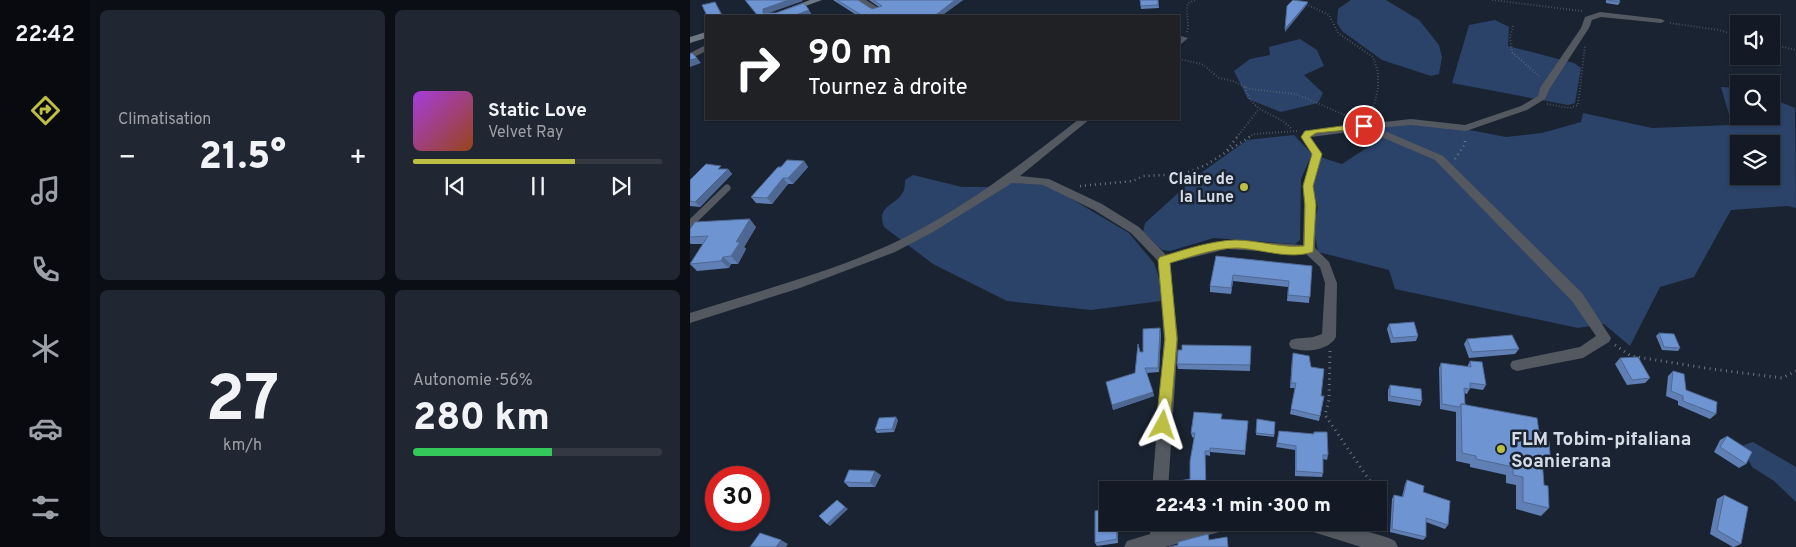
<!DOCTYPE html>
<html lang="fr">
<head>
<meta charset="utf-8">
<style>
  body { margin:0; font-family:Overpass,sans-serif; background:#212732; color:#f1f3f6; height:100vh; display:flex; flex-direction:column; font-size:19px; white-space:nowrap }
  * { box-sizing:border-box; margin:0 }
  p { font-size:16px; color:#9da1a7 }
  .icon { flex:none; width:28px; height:28px; fill:none; stroke:currentColor; stroke-width:2; stroke-linecap:round; stroke-linejoin:round }
  .map { position:relative; flex:1; overflow:hidden }
  .details { display:flex; flex-direction:column; gap:10px; padding:10px; background:#0b0e14; width:600px }
  .details>* { flex:none }
  .hud { position:absolute; left:15px; top:15px; width:475px; height:105px; border-radius:0px; box-shadow:0 1px 4px #0004,0 0 0 1px #333842; background:#202124; color:#fff; overflow:hidden }
  .controls { position:absolute; left:1040px; top:15px; display:grid; gap:10px }
  .controls a { display:grid; place-items:center; width:50px; height:50px; border-radius:0px; background:#141a25; box-shadow:0 1px 4px #0004,0 0 0 1px #333842; font-size:25px }
  .speed { position:absolute; left:15px; top:466px; display:flex; gap:10px; font-size:25px; font-weight:700; text-align:center }
  .speed>* { display:grid; place-content:center; width:65px; height:65px; border-radius:50%; background:#141a25; box-shadow:0 1px 4px #0004,0 0 0 1px #333842; line-height:1 }
  .speed .limit { border:8px solid #d22; background:#fff; color:#111 }
  .pin { position:absolute; display:grid; place-items:center; width:42px; height:42px; color:#fff; margin:-21px; border:2px solid #fff; border-radius:50%; box-shadow:0 1px 5px #0007 }
  .me { position:absolute; width:55px; margin:-28px; rotate:5deg; stroke-linejoin:round; filter:drop-shadow(0 0 4px #0008) }
  .turn { display:flex; align-items:center; gap:18px; height:105px; padding:0 20px; font-size:22px }
  .turn .icon { width:65px; height:65px; stroke-width:2.5 }
  .turn b { display:block; font-size:35px; line-height:42px }
  .big { font-size:38px; font-weight:800; line-height:1.1 }
  .details .card { flex:1; display:flex; flex-direction:column; justify-content:center; gap:8px; min-width:0; padding:0 18px; border-radius:8px; background:#212732 }
  .details .dial { align-items:center; gap:0 }
  .dial b { font-size:65px; line-height:1 }
  .song { display:flex; align-items:center; gap:15px }
  .cover { width:60px; height:60px; border-radius:8px; background:linear-gradient(135deg,hsl(280 70% 55%),hsl(20 70% 35%)) }
  .played { height:5px; border-radius:2px; background:linear-gradient(90deg,#bdbf43 65%,#333842 65%) }
  .keys { display:flex; justify-content:space-around; direction:ltr }
  .heat { display:flex; justify-content:space-between; align-items:center; font-size:28px; direction:ltr }
  .charge { height:8px; border-radius:4px; background:linear-gradient(90deg,#34c759 56%,#333842 0) }
  .details .tiles { flex:1; display:grid; gap:10px; grid-template-columns:repeat(2,1fr) }
  .trip { position:absolute; left:409px; top:481px; width:288px; height:50px; border-radius:0px; background:#141a25; box-shadow:0 1px 4px #0004,0 0 0 1px #333842; font-weight:800; line-height:50px; text-align:center }
  main { display:flex; flex:1; min-height:0 }
  .menu { display:flex; flex-direction:column; width:90px; justify-content:space-around; align-items:center; background:#080a0f; color:#9da1a7 }
  .menu .icon { width:35px; height:35px }
  .menu .on { color:#bdbf43 }
  .menu b { font-size:22px; color:#f1f3f6 }
  .map>svg:first-child { display:block }
  .green { fill:#2b4269; fill-rule:evenodd }
  .lines { fill:none; stroke-linecap:round; stroke-linejoin:round }
  .path-far2 { stroke:#6e7581; stroke-width:2; stroke-dasharray:0.5 2.5; stroke-linecap:butt }
  .path-far1 { stroke:#6e7581; stroke-width:2.5; stroke-dasharray:1 4; stroke-linecap:butt }
  .path { stroke:#6e7581; stroke-width:3; stroke-dasharray:1 4.5; stroke-linecap:butt }
  .lane { stroke:#545860; stroke-width:7 }
  .street { fill:#545860; fill-rule:evenodd }
  .secondary { fill:#6f7783; fill-rule:evenodd }
  .wall { fill:#5f7fb5 }
  .shaded-wall { fill:#4e6893 }
  .building { fill:#6f94d2; stroke:#4e6893 }
  .route { fill:#bdbf43; stroke:#7b7c2c }
  .poi-dot { fill:#bdbf43; stroke:#1a2331; stroke-width:2 }
  .labels { text-anchor:middle; stroke-width:5; stroke-linejoin:round; paint-order:stroke }
  .poi-label { font-size:16px; font-weight:bold; fill:#d6dce6; stroke:#1a2331; text-anchor:end }
  .near-poi-label { font-size:19px; font-weight:bold; fill:#d6dce6; stroke:#1a2331; text-anchor:start }
</style>
</head>
<body>
<main>
<nav class="menu">
<b>22:42</b>
<svg class="icon on" aria-label="directions" viewBox="0 0 24 24"><path d="M12 3l9 9-9 9-9-9zM9 14v-3h6M13 9l2 2-2 2"/></svg>
<svg class="icon" aria-label="music" viewBox="0 0 24 24"><path d="M9 18V5l10-2v13"/><circle cx="6" cy="18" r="3"/><circle cx="16" cy="16" r="3"/></svg>
<svg class="icon" aria-label="phone" viewBox="0 0 24 24"><path d="M5 4h4l2 5-3 2q2 4 5 5l2-3 5 2v4C11 20 4 13 5 4z"/></svg>
<svg class="icon" aria-label="climate" viewBox="0 0 24 24"><path d="M12 3v18M4 7l16 10M4 17L20 7"/></svg>
<svg class="icon" aria-label="car" viewBox="0 0 24 24"><path d="M5 17H2v-5l4-1 3-4h7l3 4 3 1v5h-3M9 17h6M6 11h13"/><circle cx="7" cy="17" r="2"/><circle cx="17" cy="17" r="2"/></svg>
<svg class="icon" aria-label="filters" viewBox="0 0 24 24"><path d="M4 7h16M4 17h16"/><circle cx="9" cy="7" r="2"/><circle cx="15" cy="17" r="2"/></svg>
</nav>
<section class="details">
<div class="tiles">
<div class="card"><p>Climatisation</p>
<div class="heat"><a>−</a><b class="big">21.5°</b><a>+</a></div>
</div>
<div class="card">
<div class="song"><i class="cover"></i><div><b>Static Love</b><p>Velvet Ray</p></div></div>
<div class="played"></div>
<div class="keys"><svg class="icon" aria-label="previous" viewBox="0 0 24 24"><path d="M18 5L8 12l10 7zM5 5v14"/></svg><svg class="icon" aria-label="pause" viewBox="0 0 24 24"><path d="M8 5v14M16 5v14"/></svg><svg class="icon" aria-label="next" viewBox="0 0 24 24"><path d="M6 5l10 7-10 7zM19 5v14"/></svg></div>
</div>
<div class="card dial"><b>27</b><p>km/h</p></div>
<div class="card"><p>Autonomie · 56%</p><b class="big">280 km</b><div class="charge"></div></div>
</div>
</section>
<div class="map">
<svg width="1106" height="547" viewBox="0 0 1106 547">
  <rect width="100%" height="100%" fill="#1a2331"/>
  <g class="green">
    <polygon points="661,0 696,0 729,20 749,45 752,57 749,74 741,76 692,60 652,31 647,23 648,9"/>
    <polygon points="805,20 819,27 818,46 884,63 891,68 885,103 878,105 762,83 779,25"/>
    <polygon points="610,39 627,50 634,66 614,75 633,93 628,103 591,112 558,99 544,71 560,59 580,55 579,47"/>
    <path d="M1031,87L1049,88V116H1081V98L1105,108L1106,208L1098,206L1041,210L1004,277L970,287L940,346L914,324L888,328L705,289L699,270L628,252L623,224L628,207L622,189L630,157L652,164L695,136L678,126L710,124L764,127L816,137L852,133L891,122L893,113L962,128L1042,125ZM1049,144H1081V176H1049Z"/>
    <polygon points="604,135 622,154 611,179 610,240 605,244 524,238 480,251 472,250 453,232 455,223 508,175 557,140"/>
    <path d="M223,175L272,187H301L312,182L358,185L439,233L464,263L470,281L471,301L401,310L317,301L243,264L194,227C186,205 205,207 213,192C215,189 215,183 215,180Z"/>
    <polygon points="1063,442 1106,467 1106,502 1084,481 1062,467 1051,446"/>
  </g>
  <g class="lines">
    <g class="path-far2">
      <polyline points="802,0 892,11"/>
      <polyline points="616,4 639,15 648,33 683,57 688,72 688,88 681,118"/>
      <polyline points="980,23 1029,30 1049,36"/>
      <polyline points="823,26 820,37 822,52 850,77"/>
      <path d="M497,32C500,24 495,15 498,3L506,0"/>
      <polyline points="1081,44 1106,50"/>
      <polyline points="489,59 512,64 529,78 543,81 560,89 606,94 664,119"/>
      <path d="M555,87C562,116 588,111 602,130"/>
      <polyline points="857,104 880,108 888,105 895,46"/>
      <polyline points="547,137 568,110"/>
      <polyline points="559,137 564,134 607,131"/>
    </g>
    <g class="path-far1">
      <polyline points="537,150 548,136"/>
      <polyline points="765,159 775,144 775,138"/>
      <polyline points="390,186 443,181 453,176 493,174 516,165 561,136"/>
    </g>
    <g class="path">
      <polyline points="925,345 941,356 1022,369 1092,378 1106,371"/>
      <polyline points="640,351 639,400 635,415 686,490"/>
      <polyline points="687,528 690,497 688,493"/>
    </g>
    <polyline class="lane" points="0,224 37,188"/>
    <g class="street">
      <polygon points="166,0 176,0 192,10 185,12"/>
      <path d="M910,12L971,19L975,21L971,23L911,17L902,20L899,28L860,88L855,99L837,110L776,131L721,125L688,128L753,156L892,293L921,338L919,342L893,358L827,371L822,369L820,365L822,361L890,347L906,336L882,301L745,160L675,130L621,137L632,154L623,186L626,205L625,248L639,262L647,283L646,337C639,351 614,353 601,348L599,344L601,340C613,336 618,340 632,334L635,283L630,267L616,254L537,249L480,263L488,339L478,490H462L474,339L468,261L441,233L404,210L353,185L322,183L243,232L205,252L110,288L0,323V313C66,292 134,274 197,246C267,214 329,166 389,119H400L330,176L359,179L412,204L449,227L476,255L537,240L613,245L614,205L613,186L622,154L611,137L614,131L721,119L775,125L831,106L848,96L850,88L891,28L895,17Z"/>
      <polygon points="491,36 498,38 489,46 489,38"/>
      <polygon points="16,45 16,51 0,59 0,53"/>
      <polygon points="461,522 477,522 477,529 503,522 545,522 543,528 537,530 475,547 434,547 437,541 460,534"/>
      <polygon points="609,522 646,522 699,538 705,541 708,547 671,547 617,530 611,528"/>
    </g>
    <g class="secondary">
      <polygon points="120,0 132,0 88,16 77,16"/>
      <polygon points="16,32 16,38 0,43 0,37"/>
    </g>
  </g>
  <g class="wall">
    <polygon points="143,0 168,0 182,9 189,7 179,0 273,0 251,16 168,16"/>
    <polygon points="450,0 468,0 469,8 451,9"/>
    <polygon points="916,0 929,0 930,2 928,5 916,3"/>
    <polygon points="114,161 118,167 103,184 98,184 82,204 66,203 61,197 91,167"/>
    <polygon points="34,169 38,169 42,174 10,207 0,206 0,180"/>
    <polygon points="66,227 54,247 56,249 48,264 41,264 39,268 7,271 0,264 13,244 1,244 0,243 0,229"/>
    <polygon points="526,256 622,266 619,303 597,301 598,287 543,281 541,294 520,292 520,286"/>
    <polygon points="699,324 728,336 726,341 701,343 697,329"/>
    <polygon points="471,333 469,372 457,373 464,396 423,410 422,405 445,373 453,352"/>
    <polygon points="969,333 990,348 988,351 972,350 966,336"/>
    <polygon points="777,339 829,349 825,354 779,358 774,344"/>
    <polygon points="561,346 560,371 488,369 487,364"/>
    <polygon points="602,358 621,367 631,396 634,396 629,421 600,414 605,388 600,388"/>
    <polygon points="930,358 960,378 955,383 937,385 925,364"/>
    <polygon points="780,361 796,385 793,390 780,388 777,394 774,393 775,404 849,432 861,463 853,470 854,485 859,508 851,516 826,509 826,485 816,483 816,475 780,467 780,464 766,461 766,412 750,409 749,368 751,363 777,367"/>
    <polygon points="983,371 996,390 1026,414 1020,419 988,405 988,401 976,396 978,376"/>
    <polygon points="700,385 732,401 730,406 698,401 698,390"/>
    <polygon points="532,419 558,421 555,455 520,452 520,456 516,455 500,479 504,438 502,437 501,433"/>
    <polygon points="567,419 585,422 584,437 566,435"/>
    <polygon points="208,420 204,432 187,433 185,430"/>
    <polygon points="589,431 623,434 624,432 638,455 637,460 633,459 633,473 632,477 605,476 605,450 586,447"/>
    <polygon points="1037,436 1056,464 1049,468 1024,452 1030,440"/>
    <polygon points="191,475 185,487 159,487 154,482"/>
    <polygon points="717,480 733,492 758,525 755,529 736,522 736,537 733,540 700,532 702,499 704,495 712,497 715,484"/>
    <polygon points="1034,495 1051,544 1044,547 1043,547 1020,534 1027,499"/>
    <polygon points="428,522 428,543 407,546 405,543"/>
  </g>
  <g class="shaded-wall">
    <polygon points="99,0 112,0 113,1 76,14 73,13 73,9"/>
    <polygon points="265,0 273,0 251,16 239,16"/>
    <polygon points="25,2 28,7 33,16 23,16"/>
    <polygon points="618,2 617,5 595,32 595,29"/>
    <polygon points="119,10 122,15 118,16 107,16 106,15"/>
    <polygon points="7,58 11,63 0,67 0,60"/>
    <polygon points="114,161 118,167 103,184 98,178"/>
    <polygon points="38,169 42,174 10,207 5,202"/>
    <polygon points="93,178 98,184 82,204 77,198"/>
    <polygon points="60,219 66,227 54,247 56,249 48,264 41,256 46,242"/>
    <polygon points="33,257 41,264 39,268 31,261"/>
    <polygon points="543,275 543,281 541,294 541,288"/>
    <polygon points="470,328 471,333 469,372 468,368"/>
    <polygon points="463,392 464,396 423,410 422,405"/>
    <polygon points="206,417 208,420 204,432 202,429"/>
    <polygon points="185,471 191,475 185,487 180,483"/>
    <polygon points="147,500 158,509 140,526 137,524"/>
    <polygon points="426,522 428,522 428,543 427,539"/>
    <polygon points="91,540 98,544 96,547 86,547"/>
  </g>
  <g class="building">
    <polygon points="55,0 99,0 73,9 73,13 86,13 114,3 119,10 106,15 109,16 68,16"/>
    <polygon points="147,0 168,0 182,9 192,6 183,0 265,0 247,14 239,16 173,16"/>
    <polygon points="450,0 468,0 468,5 451,6"/>
    <polygon points="603,0 618,2 595,29 597,6"/>
    <polygon points="917,0 929,0 930,2"/>
    <polygon points="25,2 31,14 23,16 17,16 12,5"/>
    <polygon points="2,53 7,58 0,60 0,54"/>
    <polygon points="97,160 114,161 98,178 93,178 77,198 61,197 88,167 91,167"/>
    <polygon points="16,164 31,166 28,169 38,169 5,202 0,201 0,180"/>
    <polygon points="60,219 46,242 50,242 41,256 33,257 31,261 0,264 18,236 0,237 0,229 5,222"/>
    <polygon points="526,256 622,266 620,297 598,295 599,281 543,275 541,288 520,286"/>
    <polygon points="724,322 728,336 703,338 699,324"/>
    <polygon points="470,328 468,368 455,368 463,392 422,405 416,382 445,373 448,344 450,352 453,352 453,329"/>
    <polygon points="969,333 984,334 990,348 974,347"/>
    <polygon points="822,335 829,349 782,352 777,339"/>
    <polygon points="492,345 561,346 560,365 487,364 488,350 492,350"/>
    <polygon points="603,353 619,356 621,367 634,369 631,396 634,396 630,416 601,409 606,383 601,383"/>
    <polygon points="948,357 960,378 942,380 930,358"/>
    <polygon points="780,361 792,362 796,385 780,383 780,389 774,388 775,404 771,404 769,407 752,404 751,363 781,367"/>
    <polygon points="983,371 994,374 996,390 1027,402 1026,414 993,401 993,396 981,391"/>
    <polygon points="700,385 731,389 732,401 700,396"/>
    <polygon points="771,404 847,418 849,432 858,434 861,463 852,461 854,485 858,486 859,508 833,502 833,477 823,475 823,467 786,459 786,456 772,453"/>
    <polygon points="504,412 532,414 531,419 558,421 555,451 520,448 520,451 515,451 516,490 485,490 484,482 500,479 500,461 505,433 501,433"/>
    <polygon points="206,417 202,429 185,430 189,418"/>
    <polygon points="567,419 585,422 584,435 566,433"/>
    <polygon points="589,431 624,434 624,432 637,432 638,455 633,455 633,473 606,471 606,446 587,443"/>
    <polygon points="1037,436 1062,452 1056,464 1030,447"/>
    <polygon points="159,470 185,471 180,483 154,482"/>
    <polygon points="717,480 734,486 733,492 760,501 758,525 736,518 736,537 702,529 704,495 713,497"/>
    <polygon points="544,486 545,490 521,490"/>
    <polygon points="1034,495 1058,507 1051,544 1027,530"/>
    <polygon points="147,500 155,507 137,524 129,516"/>
    <polygon points="418,509 418,522 426,522 427,539 405,543 405,511"/>
    <polygon points="70,533 91,540 86,547 60,547"/>
    <polygon points="518,534 519,540 537,537 538,547 479,547 488,545 488,542"/>
  </g>
  <path class="route" d="M674,123L678,126L677,128L626,133L620,137L632,154L623,186L626,205L623,252C598,260 572,249 547,248C524,248 501,257 480,263L487,339L480,425L478,430L473,432L469,430L466,425L475,339L468,260L470,257C494,250 519,241 545,240C568,240 590,248 614,246L615,205L613,186L622,154L611,137L615,131Z"/>
  <g class="poi-dot">
    <circle cx="554" cy="187" r="5"/>
    <circle cx="811" cy="449" r="5"/>
  </g>
  <g class="labels">
    <g class="poi-label">
      <text x="544" y="184">Claire de<tspan x="544" dy="18">la Lune</tspan></text>
    </g>
    <g class="near-poi-label">
      <text x="821" y="445">FLM Tobim-pifaliana<tspan x="821" dy="22">Soanierana</tspan></text>
    </g>
  </g>
</svg>
<div class="controls">
<a><svg class="icon" aria-label="sound" viewBox="0 0 24 24"><path d="M4 9h4l5-4v14l-5-4H4zM17 9q2 3 0 6"/></svg></a>
<a><svg class="icon" aria-label="search" viewBox="0 0 24 24"><circle cx="10" cy="10" r="6"/><path d="M15 15l6 6"/></svg></a>
<a><svg class="icon" aria-label="layers" viewBox="0 0 24 24"><path d="M12 4l9 5-9 5-9-5zM3 14l9 5 9-5"/></svg></a>
</div>
<div class="speed"><div class="limit">30</div></div>
<div class="pin" style="left:674px;top:126px;background:#d93025"><svg class="icon" aria-label="arrive" viewBox="0 0 24 24"><path d="M6 21V4h12l-3 4 3 4H6"/></svg></div>
<svg class="me" style="left:473px;top:425px" viewBox="-20 -20 40 40"><path d="M0-17L14 15 0 8-14 15z" fill="#bdbf43" stroke="#fff" stroke-width="4"/></svg>
<div class="trip">22:43 · 1 min · 300 m</div>
<div class="hud">
<div class="turn"><svg class="icon" aria-label="right" viewBox="0 0 24 24"><path d="M7 20v-9h11M14 6l5 5-5 5"/></svg><div><b>90 m</b>Tournez à droite</div></div>
</div>
</div>
</main>
</body>
</html>
